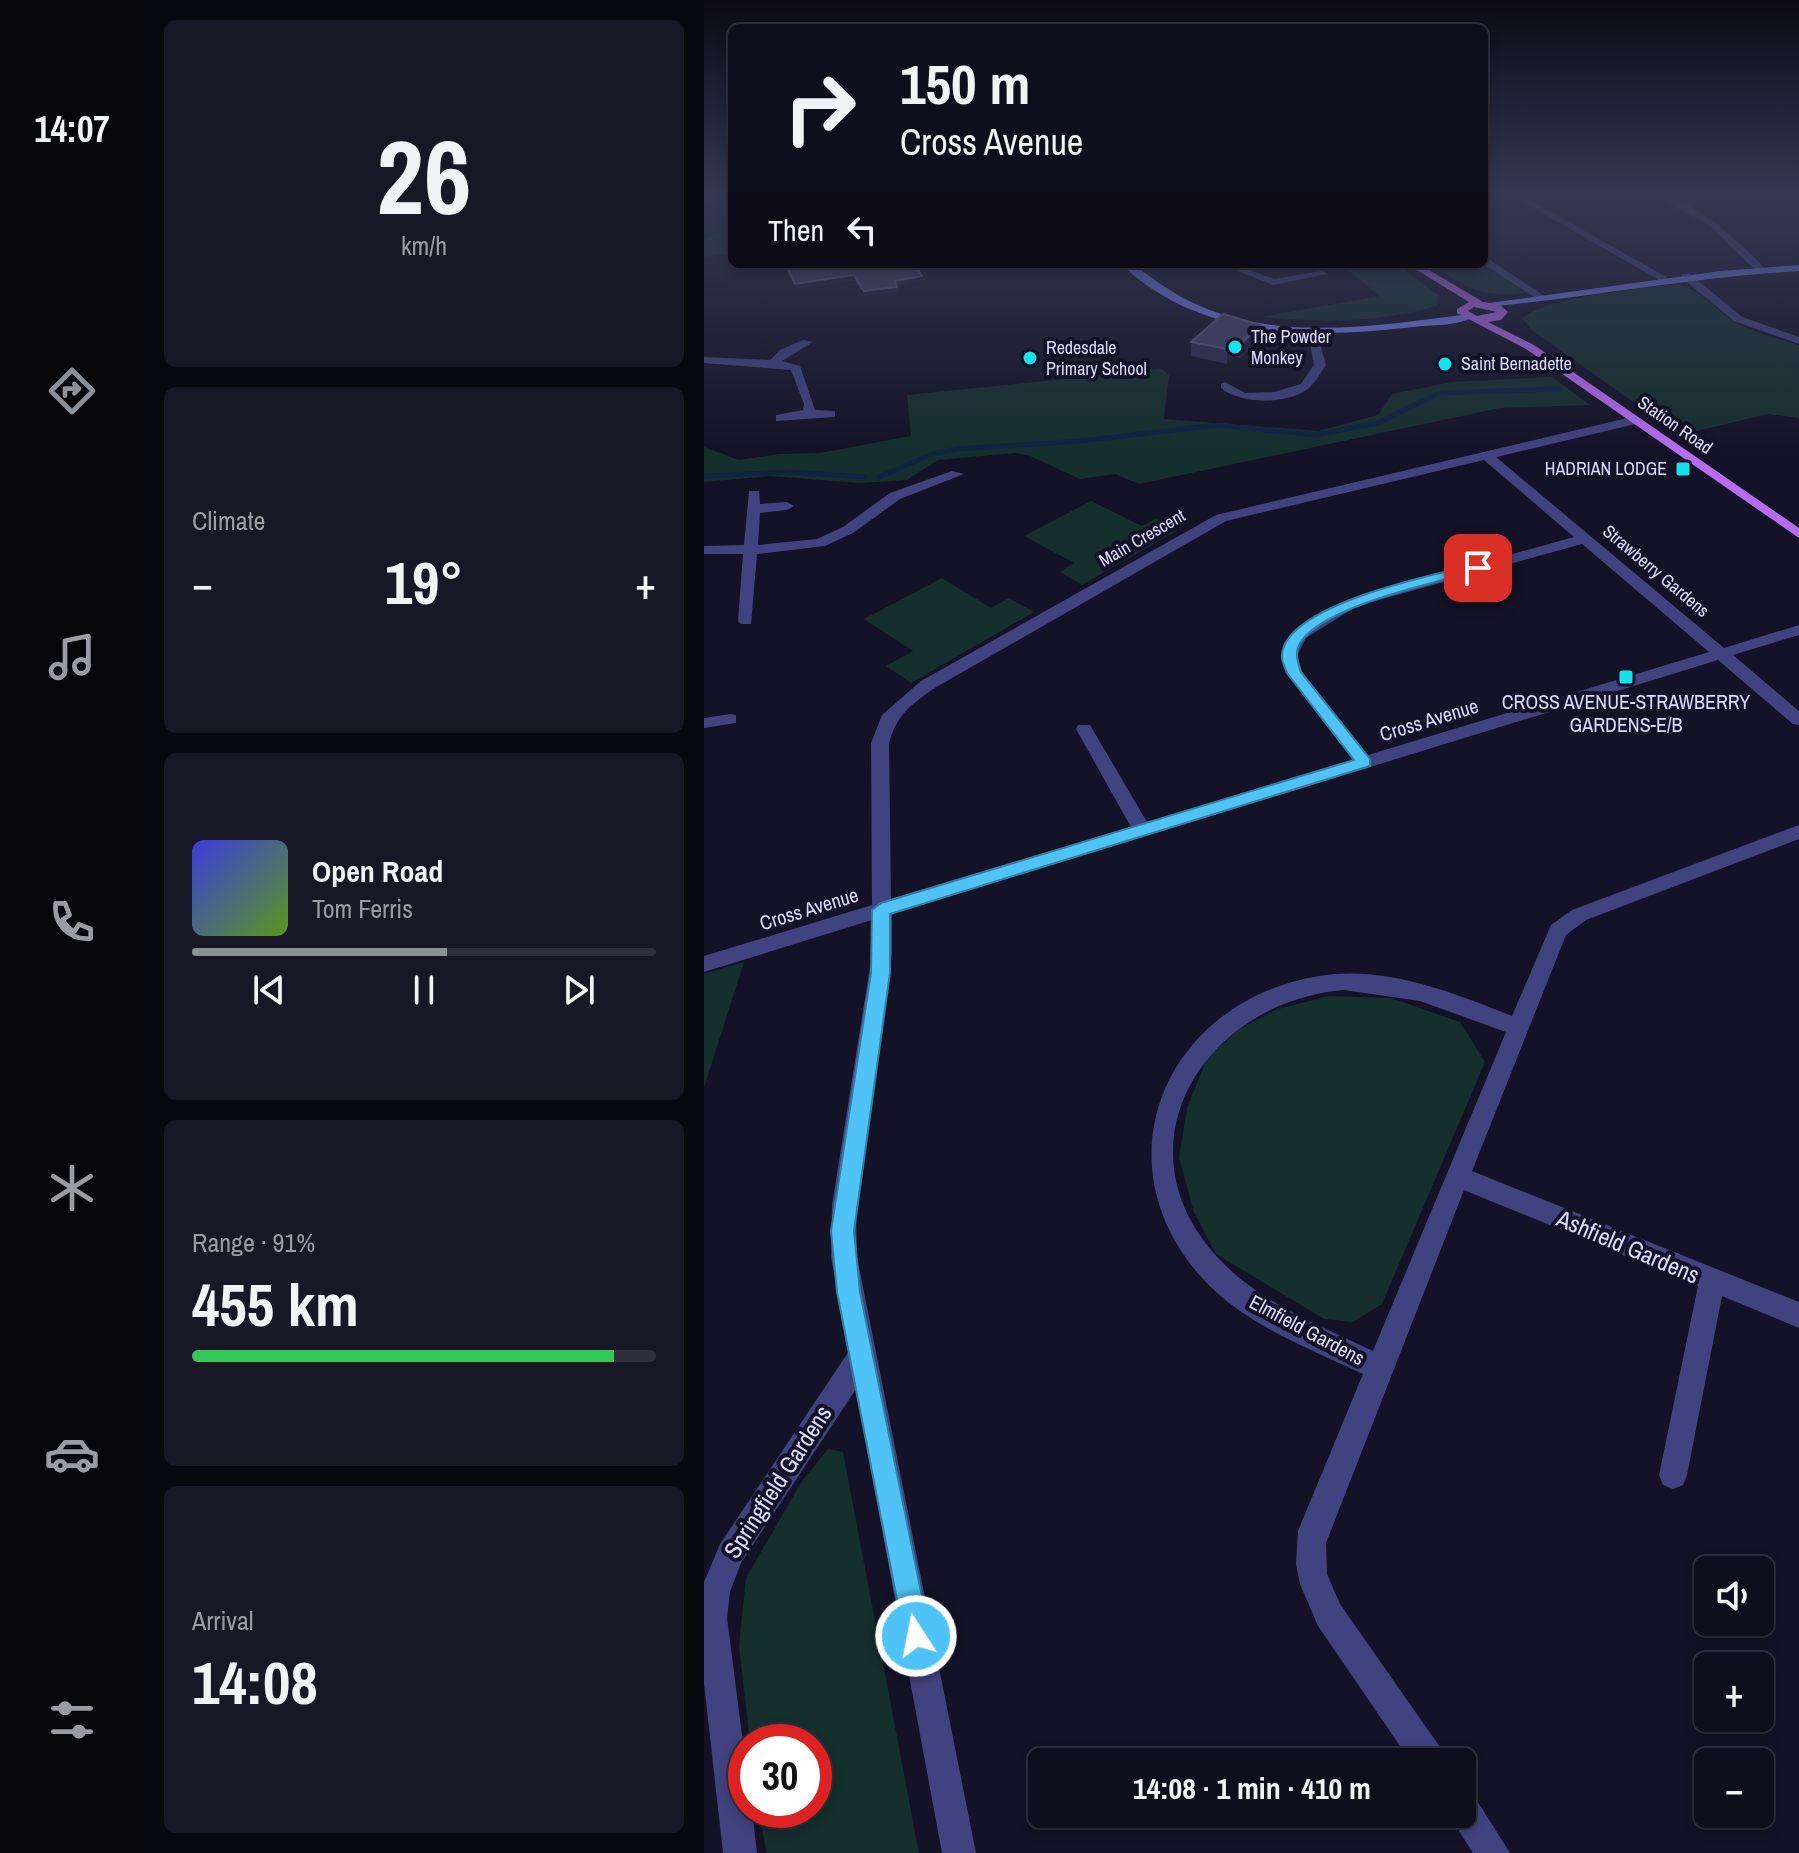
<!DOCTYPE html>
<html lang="en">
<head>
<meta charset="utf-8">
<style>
  body { margin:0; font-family:"Archivo Narrow",sans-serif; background:#181725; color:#f1f3f6; height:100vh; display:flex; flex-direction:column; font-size:30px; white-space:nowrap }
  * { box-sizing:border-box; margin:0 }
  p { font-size:26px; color:#9b9ca3 }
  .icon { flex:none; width:44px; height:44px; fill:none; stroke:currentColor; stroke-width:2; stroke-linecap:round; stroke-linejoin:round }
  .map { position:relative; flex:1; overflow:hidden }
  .sheet { display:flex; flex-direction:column; gap:20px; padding:20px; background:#08080f; width:560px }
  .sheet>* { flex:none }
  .top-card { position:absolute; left:24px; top:24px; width:760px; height:244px; border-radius:12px; box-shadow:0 4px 12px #0003,0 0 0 2px #2f2e3b; background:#0f0e1c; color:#f1f3f6; overflow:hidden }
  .tools { position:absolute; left:990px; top:1556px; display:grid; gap:16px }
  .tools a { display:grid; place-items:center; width:80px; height:80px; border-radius:12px; background:#0f0e1c; box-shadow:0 4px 12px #0003,0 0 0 2px #2f2e3b; font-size:40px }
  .speed { position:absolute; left:24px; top:1724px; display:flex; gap:16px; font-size:40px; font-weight:700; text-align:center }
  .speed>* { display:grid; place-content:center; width:104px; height:104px; border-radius:50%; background:#0f0e1c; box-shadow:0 4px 12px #0003,0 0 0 2px #2f2e3b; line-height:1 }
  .speed .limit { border:12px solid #d22; background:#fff; color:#111 }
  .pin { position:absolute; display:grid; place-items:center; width:68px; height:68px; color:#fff; margin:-34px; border-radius:16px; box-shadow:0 4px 12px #0006 }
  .me { position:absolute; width:88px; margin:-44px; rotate:349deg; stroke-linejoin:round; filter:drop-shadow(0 0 6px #0008) }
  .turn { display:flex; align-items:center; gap:28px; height:168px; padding:0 40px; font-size:36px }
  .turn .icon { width:104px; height:104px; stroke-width:2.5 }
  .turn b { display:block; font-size:56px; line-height:68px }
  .then { display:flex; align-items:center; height:76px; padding:0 40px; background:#0003; gap:16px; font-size:30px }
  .big { font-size:60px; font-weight:800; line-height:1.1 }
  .sheet .tile { flex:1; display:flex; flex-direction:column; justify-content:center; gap:12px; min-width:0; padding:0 28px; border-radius:12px; background:#181725 }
  .sheet .dial { align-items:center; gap:0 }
  .dial b { font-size:104px; line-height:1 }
  .song { display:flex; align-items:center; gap:24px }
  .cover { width:96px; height:96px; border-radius:12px; background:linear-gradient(135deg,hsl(240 70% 55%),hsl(90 70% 35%)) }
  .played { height:8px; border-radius:4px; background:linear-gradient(90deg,#8c9099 55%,#2f2e3b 55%) }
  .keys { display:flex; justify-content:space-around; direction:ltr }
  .heat { display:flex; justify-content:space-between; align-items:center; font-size:44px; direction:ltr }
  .charge { height:12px; border-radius:6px; background:linear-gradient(90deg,#34c759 91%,#2f2e3b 0) }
  .trip { position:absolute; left:324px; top:1748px; width:448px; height:80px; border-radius:12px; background:#0f0e1c; box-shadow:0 4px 12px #0003,0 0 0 2px #2f2e3b; font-weight:800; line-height:80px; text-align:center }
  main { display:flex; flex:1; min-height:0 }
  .menu { display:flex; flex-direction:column; width:144px; justify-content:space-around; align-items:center; background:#06060b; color:#9b9ca3 }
  .menu .icon { width:56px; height:56px }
  .menu .selected { color:#8c9099 }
  .menu b { font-size:36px; color:#f1f3f6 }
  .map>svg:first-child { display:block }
  .green { fill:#152f2d }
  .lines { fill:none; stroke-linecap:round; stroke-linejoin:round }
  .stream { stroke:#0f2441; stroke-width:5 }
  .street { fill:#414280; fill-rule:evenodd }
  .secondary { fill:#797df3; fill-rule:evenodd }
  .primary { fill:#b76bf1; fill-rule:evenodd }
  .wall { fill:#322c52 }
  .shaded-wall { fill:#1e1a39 }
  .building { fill:#443f64; stroke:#5c577c; stroke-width:2 }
  .route { fill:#4fc3f7; stroke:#337fa1; stroke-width:2 }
  .poi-dot { fill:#17e1ea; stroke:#141226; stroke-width:3 }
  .labels { text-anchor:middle; stroke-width:8; stroke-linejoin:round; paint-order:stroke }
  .far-poi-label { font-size:18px; fill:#dbdafc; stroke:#141226; text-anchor:start }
  .far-street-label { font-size:18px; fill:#dbdafc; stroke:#141226 }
  .poi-label { font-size:20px; fill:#dbdafc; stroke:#141226 }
  .street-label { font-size:20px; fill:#dbdafc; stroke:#141226 }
  .near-street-label { font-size:24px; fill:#dbdafc; stroke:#141226 }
</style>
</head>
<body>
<main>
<nav class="menu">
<b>14:07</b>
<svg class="icon selected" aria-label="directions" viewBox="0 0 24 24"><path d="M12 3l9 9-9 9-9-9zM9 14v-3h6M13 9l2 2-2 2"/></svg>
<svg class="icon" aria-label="music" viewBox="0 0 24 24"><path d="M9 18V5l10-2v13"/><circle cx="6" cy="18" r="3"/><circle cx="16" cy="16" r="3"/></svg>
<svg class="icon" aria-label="phone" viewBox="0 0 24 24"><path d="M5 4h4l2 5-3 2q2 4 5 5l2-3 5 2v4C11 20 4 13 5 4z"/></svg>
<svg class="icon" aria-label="climate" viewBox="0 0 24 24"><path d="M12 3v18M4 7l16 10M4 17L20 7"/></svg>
<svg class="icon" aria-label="car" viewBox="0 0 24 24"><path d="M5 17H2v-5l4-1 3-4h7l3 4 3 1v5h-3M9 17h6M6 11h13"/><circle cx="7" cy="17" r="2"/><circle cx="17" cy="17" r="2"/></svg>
<svg class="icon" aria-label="filters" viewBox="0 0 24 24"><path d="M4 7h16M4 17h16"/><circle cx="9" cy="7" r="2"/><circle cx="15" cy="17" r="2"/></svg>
</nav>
<section class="sheet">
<div class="tile dial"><b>26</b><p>km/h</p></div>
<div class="tile"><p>Climate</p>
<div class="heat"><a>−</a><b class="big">19°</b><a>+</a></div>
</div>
<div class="tile">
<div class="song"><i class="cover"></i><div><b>Open Road</b><p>Tom Ferris</p></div></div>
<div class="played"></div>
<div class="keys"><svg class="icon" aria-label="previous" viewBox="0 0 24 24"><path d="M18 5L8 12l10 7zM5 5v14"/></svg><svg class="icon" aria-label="pause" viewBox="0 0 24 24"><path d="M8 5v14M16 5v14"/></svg><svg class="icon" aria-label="next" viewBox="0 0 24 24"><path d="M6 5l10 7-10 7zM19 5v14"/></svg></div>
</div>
<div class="tile"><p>Range · 91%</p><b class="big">455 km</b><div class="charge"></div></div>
<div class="tile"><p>Arrival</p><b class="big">14:08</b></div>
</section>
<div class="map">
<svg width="1095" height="1853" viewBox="0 0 1095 1853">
  <rect width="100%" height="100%" fill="#141226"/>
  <g class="green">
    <polygon points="28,227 28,253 0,257 0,240"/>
    <path d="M636,264H693L734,295L733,306C674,323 618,323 557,317L676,296Z"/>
    <path d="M726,264H779L822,293C777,297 763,289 726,264Z"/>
    <path d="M971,284C997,287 1013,313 1035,324C1054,335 1074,339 1095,345V418L1064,414L976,435L829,331L818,318C844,297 934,289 971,284Z"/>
    <polygon points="458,369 465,375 460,419 614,431 674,415 688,394 748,382 848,377 886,405 796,408 435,484 411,474 376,479 326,456 311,453 234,460 203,480 155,483 66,476 0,482 0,447 35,460 75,454 116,453 207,436 203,395"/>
    <polygon points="387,501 438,526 452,518 474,530 378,585 356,572 370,563 320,536"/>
    <polygon points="238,578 287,608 305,598 330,612 207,683 182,666 209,651 160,619"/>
    <polygon points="40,962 4,1075 0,1088 0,974"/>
    <polygon points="625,996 687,998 756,1022 781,1062 678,1304 649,1322 620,1319 512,1254 490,1212 475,1158 483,1108 503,1058 537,1028 574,1009"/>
    <polygon points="124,1449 139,1452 215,1853 63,1853 54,1810 110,1810 110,1742 46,1742 35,1646 42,1578 98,1481"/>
  </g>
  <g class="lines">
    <g class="stream">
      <polyline points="0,476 85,472 161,477"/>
      <polyline points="175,477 228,454 253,449 376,441 514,425 610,435 674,423 735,393 856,389"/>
    </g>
    <g class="street">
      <polygon points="4,195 13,195 0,204 0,197"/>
      <polygon points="807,195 817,195 966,279 957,281"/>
      <path d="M951,195C983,193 1040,245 1061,269L1052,271L1006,226Z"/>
      <polygon points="780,257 783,258 845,299 836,301 779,264"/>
      <polygon points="516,264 530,264 570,279 618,271 623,274 569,285"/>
      <polygon points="978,274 986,274 1038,317 1095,337 1095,344 1030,321 978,278"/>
      <path d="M603,327L612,329L622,365C617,372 613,380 607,386C588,405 537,405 517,388V384L521,382L541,393L570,392L597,384L610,365Z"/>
      <polygon points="99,340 109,342 78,361 96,366 111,410 131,411 131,417 72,421 72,415 99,410 100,404 87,370 0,363 0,357 66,360 76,350"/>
      <path d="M932,416L938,420L936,423L792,457L1020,648L1095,625V635L1029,655L1095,711V725L1089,724L1014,660L188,914V954L152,1205L153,1257L272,1853H238L152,1389L37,1563L26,1592L23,1618L42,1766V1810H48L53,1853H19L0,1683V1582L16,1544L145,1351L127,1257L128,1205L168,954V920L0,972V956L168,905L167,743L178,715L217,681L512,515ZM780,460L870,537L643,600L589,632L577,656L582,673L649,760L443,822L386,725H374L372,729L427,827L187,899L185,743C194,713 205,707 229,689L522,521ZM878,544L1005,652L664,755L598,672L593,656L602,638L653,606Z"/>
      <polygon points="248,471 260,474 196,499 149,533 121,546 53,554 47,624 37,624 34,621 39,554 0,554 0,546 40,545 45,491 55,491 56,504 83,502 90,506 83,510 56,513 54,545 113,539 139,527 186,493"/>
      <polygon points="26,714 32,715 32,723 0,728 0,718"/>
      <path d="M1095,825V839L882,920L862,935L768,1171L1095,1302V1328L1018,1296L983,1475L979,1485L969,1489L959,1485L955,1475L994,1286L760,1190L622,1543L623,1574L636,1604L738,1750L742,1762H707L614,1626L596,1584L592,1564L594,1531L659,1374C605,1348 541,1325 499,1279C391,1160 464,1000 615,976C680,965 748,992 808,1016L847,925L868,910ZM640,990L716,1001L802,1032L669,1351C617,1326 559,1304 518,1262C408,1150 498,1002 640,990Z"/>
      <polygon points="758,1791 770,1796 806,1853 769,1853 744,1814 758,1814"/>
    </g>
    <g class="secondary">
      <path d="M417,264H428C447,277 465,291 485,301C570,343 674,326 764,314L769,317C755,326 727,325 709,327C608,339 495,339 417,264Z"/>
      <path d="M1095,265V271C990,277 887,297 783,307L778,304L1017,271Z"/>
    </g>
    <path class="primary" d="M703,264H715L779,302L795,304L804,312L797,320L784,322L830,345L1095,528V538L822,349L753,313V309L765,302ZM770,307L793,312L773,316L764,311Z"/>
  </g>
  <g class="wall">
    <polygon points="80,264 218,264 218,265 211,266 218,276 219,281 193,285 195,291 161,296 151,280 93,289"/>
    <polygon points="556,339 537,358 531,357 523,364 487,356 487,342"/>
  </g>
  <g class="shaded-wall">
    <polygon points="150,275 151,280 93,289 91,284"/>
    <polygon points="218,276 219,281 192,285 191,281"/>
    <polygon points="193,287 195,291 161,296 160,291"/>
    <polygon points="556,325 556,339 537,358 537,344"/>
    <polygon points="531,343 531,357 523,364 523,349"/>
  </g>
  <g class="building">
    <polygon points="81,264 210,264 218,276 191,281 193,287 160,291 150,275 91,284"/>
    <polygon points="519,314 556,325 537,344 531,343 523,349 487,342"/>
  </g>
  <linearGradient id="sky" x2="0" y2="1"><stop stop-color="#0b0a15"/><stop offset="0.43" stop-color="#343952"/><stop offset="1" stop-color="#343952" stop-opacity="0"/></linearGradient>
  <rect width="1095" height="454" fill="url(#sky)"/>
  <path class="route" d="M774,564L778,565V570C735,582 620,605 596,643C590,653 594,662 597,672L666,759V766L186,914V973L150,1231L156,1292L226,1636L222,1646L212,1650L202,1646L133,1292L127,1231L167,973L168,910L177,903L650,760L583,673C581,668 577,660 578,655C581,604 733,574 774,564Z"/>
  <g class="poi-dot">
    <circle cx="531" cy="347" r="8"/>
    <circle cx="326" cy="358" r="8"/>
    <circle cx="741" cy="364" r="8"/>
    <rect x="971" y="461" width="16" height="16" rx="4"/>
    <rect x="914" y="669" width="16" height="16" rx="4"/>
  </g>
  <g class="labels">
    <g class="far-poi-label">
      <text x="547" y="343">The Powder<tspan x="547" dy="21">Monkey</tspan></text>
      <text x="342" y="354">Redesdale<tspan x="342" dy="21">Primary School</tspan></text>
      <text x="757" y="370">Saint Bernadette</text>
      <text x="963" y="475" text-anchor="end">HADRIAN LODGE</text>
    </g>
    <g class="far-street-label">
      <text transform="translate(971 425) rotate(35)" y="6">Station Road</text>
      <text transform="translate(438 538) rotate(-30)" y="6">Main Crescent</text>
      <text transform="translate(952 571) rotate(40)" y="6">Strawberry Gardens</text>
    </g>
    <g class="poi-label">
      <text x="922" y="709">CROSS AVENUE-STRAWBERRY<tspan x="922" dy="23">GARDENS-E/B</tspan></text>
    </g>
    <g class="street-label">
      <text transform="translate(725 720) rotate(-17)" y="7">Cross Avenue</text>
      <text transform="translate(105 909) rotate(-17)" y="7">Cross Avenue</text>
      <text transform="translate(603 1330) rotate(28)" y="7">Elmfield Gardens</text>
    </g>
    <g class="near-street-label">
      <text transform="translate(924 1247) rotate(23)" y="8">Ashfield Gardens</text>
      <text transform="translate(74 1482) rotate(-57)" y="8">Springfield Gardens</text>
    </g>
  </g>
</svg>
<div class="tools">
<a><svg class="icon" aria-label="sound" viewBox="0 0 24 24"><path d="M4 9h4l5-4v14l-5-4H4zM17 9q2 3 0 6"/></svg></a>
<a>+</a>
<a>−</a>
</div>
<div class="speed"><div class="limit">30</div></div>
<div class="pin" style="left:774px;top:568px;background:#d93025"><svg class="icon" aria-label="arrive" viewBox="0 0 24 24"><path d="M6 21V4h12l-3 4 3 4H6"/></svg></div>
<svg class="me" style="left:212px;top:1636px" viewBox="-20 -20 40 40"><circle r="17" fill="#4fc3f7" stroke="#fff" stroke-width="3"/><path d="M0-11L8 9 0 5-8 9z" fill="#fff"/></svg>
<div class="trip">14:08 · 1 min · 410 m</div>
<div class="top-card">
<div class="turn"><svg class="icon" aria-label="right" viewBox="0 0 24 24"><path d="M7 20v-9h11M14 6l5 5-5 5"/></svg><div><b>150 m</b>Cross Avenue</div></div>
<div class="then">Then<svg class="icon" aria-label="left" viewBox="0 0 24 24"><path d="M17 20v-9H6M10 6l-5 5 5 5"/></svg></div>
</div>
</div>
</main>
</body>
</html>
